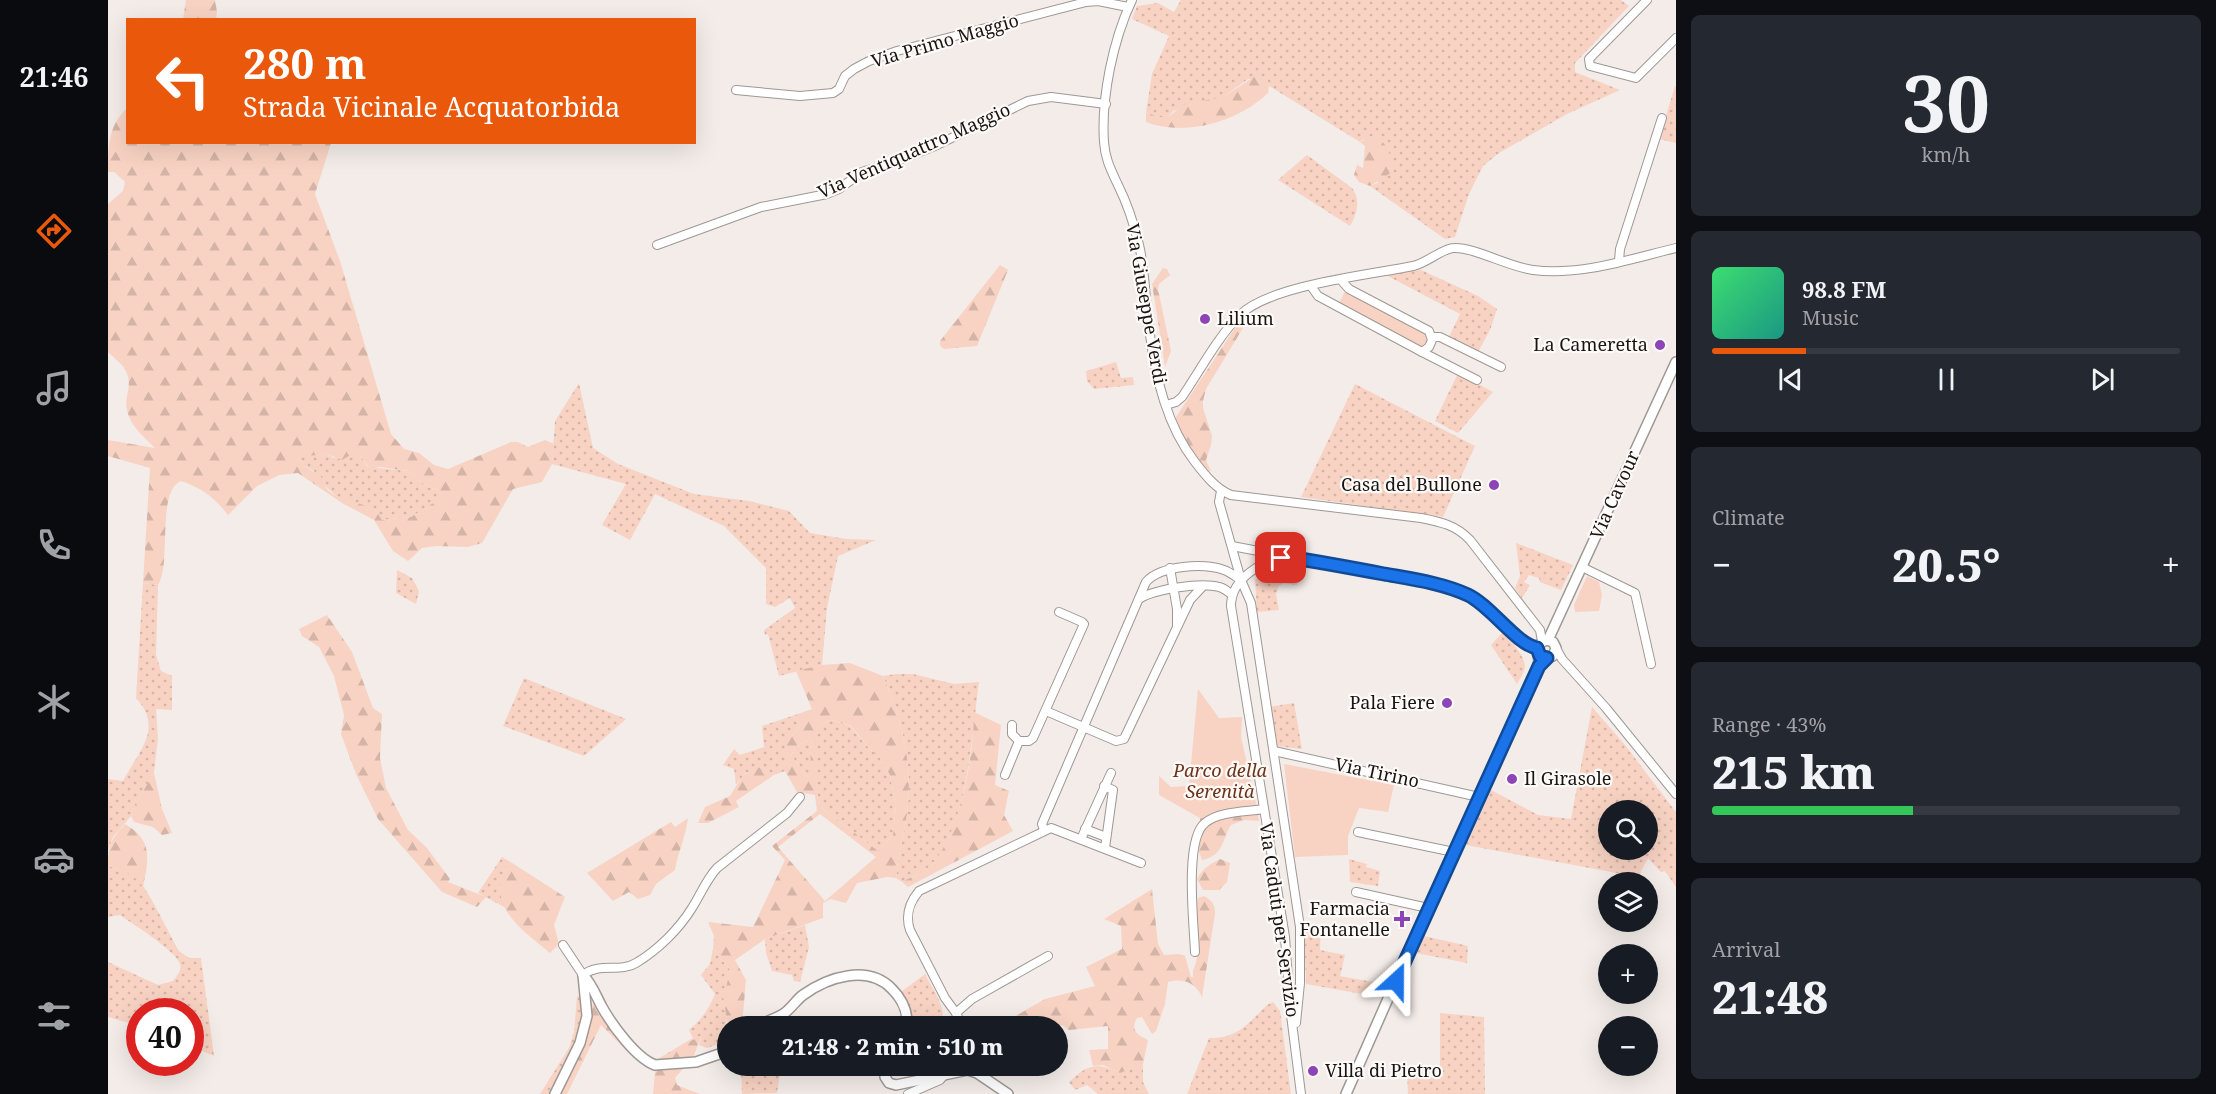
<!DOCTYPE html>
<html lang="en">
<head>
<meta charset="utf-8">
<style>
  body { margin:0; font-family:"Noto Serif",serif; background:#242831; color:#f1f3f6; height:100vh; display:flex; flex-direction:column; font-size:22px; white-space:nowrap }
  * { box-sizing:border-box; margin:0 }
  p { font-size:20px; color:#9ea1a6 }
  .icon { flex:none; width:33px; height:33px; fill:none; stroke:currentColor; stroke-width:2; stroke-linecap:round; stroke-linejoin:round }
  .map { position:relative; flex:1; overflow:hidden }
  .side { display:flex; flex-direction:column; gap:15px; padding:15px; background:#0d0f14; width:540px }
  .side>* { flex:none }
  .hud { position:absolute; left:18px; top:18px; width:570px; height:126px; border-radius:0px; box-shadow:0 6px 24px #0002; background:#ea580c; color:#fff; overflow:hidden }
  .buttons { position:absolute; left:1490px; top:800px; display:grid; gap:12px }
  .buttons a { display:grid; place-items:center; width:60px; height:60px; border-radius:50%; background:#171b24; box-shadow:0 6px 24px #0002; font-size:30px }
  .speed { position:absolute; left:18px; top:998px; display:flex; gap:12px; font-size:30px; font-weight:700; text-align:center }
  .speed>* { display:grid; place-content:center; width:78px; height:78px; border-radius:50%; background:#171b24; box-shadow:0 6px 24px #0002; line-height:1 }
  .speed .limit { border:9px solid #d22; background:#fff; color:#111 }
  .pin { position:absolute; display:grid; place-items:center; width:51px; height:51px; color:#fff; margin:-26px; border-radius:12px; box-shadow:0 3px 9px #0006 }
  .me { position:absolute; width:66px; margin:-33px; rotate:24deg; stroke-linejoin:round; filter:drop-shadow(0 0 4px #0008) }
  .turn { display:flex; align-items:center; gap:21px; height:126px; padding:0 18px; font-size:27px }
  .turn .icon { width:78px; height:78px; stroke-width:2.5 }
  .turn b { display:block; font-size:42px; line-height:51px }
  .big { font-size:45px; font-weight:800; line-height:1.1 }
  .side .card { flex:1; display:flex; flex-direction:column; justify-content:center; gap:9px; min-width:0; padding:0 21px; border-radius:9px; background:#242831 }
  .side .dial { align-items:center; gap:0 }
  .dial b { font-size:78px; line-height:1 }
  .song { display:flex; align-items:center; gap:18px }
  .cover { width:72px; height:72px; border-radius:9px; background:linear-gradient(135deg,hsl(140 70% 55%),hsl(170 70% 35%)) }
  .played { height:6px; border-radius:3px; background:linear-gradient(90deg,#ea580c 20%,#363941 20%) }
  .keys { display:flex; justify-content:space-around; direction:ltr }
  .heat { display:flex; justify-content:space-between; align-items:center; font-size:33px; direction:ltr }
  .charge { height:9px; border-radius:4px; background:linear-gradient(90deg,#34c759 43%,#363941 0) }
  .trip { position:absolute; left:609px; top:1016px; width:351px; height:60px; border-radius:30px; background:#171b24; box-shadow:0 6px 24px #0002; font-weight:800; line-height:60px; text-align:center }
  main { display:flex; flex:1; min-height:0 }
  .dock { display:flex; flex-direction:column; width:108px; justify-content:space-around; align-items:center; background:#090b0e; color:#9ea1a6 }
  .dock .icon { width:42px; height:42px }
  .dock .selected { color:#ea580c }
  .dock b { font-size:27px; color:#f1f3f6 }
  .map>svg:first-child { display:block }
  .grass { fill:url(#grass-dots); fill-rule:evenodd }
  .forest { fill:url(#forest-firs); fill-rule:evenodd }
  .park { fill:#f8d3c3 }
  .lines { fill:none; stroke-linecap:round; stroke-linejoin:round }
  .minor-casing { stroke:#9e9895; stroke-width:10 }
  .tertiary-casing { stroke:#9e9895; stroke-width:12 }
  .minor { stroke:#fff; stroke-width:8 }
  .tertiary { stroke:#fff; stroke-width:9 }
  .route-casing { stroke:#114b97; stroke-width:15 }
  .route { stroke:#1a73e8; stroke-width:10 }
  .poi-dot { fill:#8c44b6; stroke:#fefaf8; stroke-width:2 }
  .labels { text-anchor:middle; stroke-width:4.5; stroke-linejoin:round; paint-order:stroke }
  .street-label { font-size:18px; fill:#171514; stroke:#fefaf8 }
  .poi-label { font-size:18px; fill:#171514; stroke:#fefaf8; text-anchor:end }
  .park-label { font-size:18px; font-style:italic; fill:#6c3318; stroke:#fefaf8 }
</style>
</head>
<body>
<main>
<nav class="dock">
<b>21:46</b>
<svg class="icon selected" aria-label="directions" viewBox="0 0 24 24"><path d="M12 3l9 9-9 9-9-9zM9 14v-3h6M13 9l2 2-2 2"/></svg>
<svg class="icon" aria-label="music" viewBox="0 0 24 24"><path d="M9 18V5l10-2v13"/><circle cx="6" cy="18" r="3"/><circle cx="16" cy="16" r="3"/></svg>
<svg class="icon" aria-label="phone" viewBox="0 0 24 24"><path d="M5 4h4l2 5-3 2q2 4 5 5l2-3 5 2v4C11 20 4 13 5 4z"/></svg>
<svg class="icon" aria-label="climate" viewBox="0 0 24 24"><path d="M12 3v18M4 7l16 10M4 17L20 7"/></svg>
<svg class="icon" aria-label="car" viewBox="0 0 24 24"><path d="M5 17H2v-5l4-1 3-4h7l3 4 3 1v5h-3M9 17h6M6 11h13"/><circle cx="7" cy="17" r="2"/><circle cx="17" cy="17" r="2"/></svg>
<svg class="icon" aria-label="filters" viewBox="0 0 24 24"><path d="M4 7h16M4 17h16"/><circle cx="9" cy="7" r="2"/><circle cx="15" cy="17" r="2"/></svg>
</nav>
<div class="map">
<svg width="1568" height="1094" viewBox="0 0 1568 1094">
  <defs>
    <pattern id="grass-dots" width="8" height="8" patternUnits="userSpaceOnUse" patternTransform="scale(1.5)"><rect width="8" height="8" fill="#f8d3c3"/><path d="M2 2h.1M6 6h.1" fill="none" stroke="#d4b4a7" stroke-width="1.8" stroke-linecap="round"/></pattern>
    <pattern id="forest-firs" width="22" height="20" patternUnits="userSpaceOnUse" patternTransform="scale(1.5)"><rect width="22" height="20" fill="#f8d3c3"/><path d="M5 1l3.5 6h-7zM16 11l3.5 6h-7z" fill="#d4b4a7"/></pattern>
  </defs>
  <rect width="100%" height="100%" fill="#f3ece9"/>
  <g class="grass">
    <polygon points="1073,0 1513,0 1521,6 1467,63 1467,72 1512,90 1459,114 1391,153 1375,166 1361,194 1347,237 1337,239 1262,186 1270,183 1256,139 1252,142 1161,86 1158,78 1140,79 1115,97 1065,111 1060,117 1050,117 1038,112 1044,74 1061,36 1024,19 1029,6 1050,3 1066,12"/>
    <polygon points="1567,86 1568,87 1568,143 1551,139"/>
    <path d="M1199,155L1244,188C1253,200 1249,214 1242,226L1170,180Z"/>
    <polygon points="1313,270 1370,296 1389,309 1382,330 1369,354 1340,339 1352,314 1276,274"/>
    <polygon points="1008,362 1013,378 1025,377 1026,385 986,389 979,381 978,371"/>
    <polygon points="1350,373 1385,392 1350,433 1327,421"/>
    <polygon points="471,383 485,448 510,464 586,494 641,501 681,511 702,533 738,539 768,540 730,556 719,608 714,665 671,676 660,634 657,635 656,630 687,608 682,598 667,607 658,604 658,568 616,526 547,494 522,540 494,525 518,484 444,464 447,421"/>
    <polygon points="1247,384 1367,446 1335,517 1193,497"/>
    <polygon points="245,453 252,455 260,467 300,471 317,485 333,492 336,497 303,517 274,520 268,511 229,497 215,484 206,471 196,466 188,456 219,454 226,458"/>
    <polygon points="1408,543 1465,565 1453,590 1432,582 1431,578 1421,575 1416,582 1422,585 1414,598 1407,588 1412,576"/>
    <polygon points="1174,563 1193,565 1194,568 1192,568 1189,585 1176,583 1171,585 1168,594 1171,610 1149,612 1147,580 1161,569"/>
    <polygon points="289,570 304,578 311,591 308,604 288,593"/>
    <path d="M35,583L50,585L48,655L53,671L64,676V710L48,709L50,738L46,773L26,806L23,816L5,837L0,850V779L15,781C29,753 57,729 28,698Z"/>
    <path d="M1394,633C1402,640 1416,654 1417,666C1417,671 1412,679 1409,684L1383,645Z"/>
    <path d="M788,674H805L846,684L871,682C864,731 860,830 822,866C814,873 803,877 794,882L788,878C790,853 798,829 800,804C804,759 793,716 775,676Z"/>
    <polygon points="416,678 518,719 476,756 395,726"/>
    <polygon points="1186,703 1194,749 1168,746 1161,707"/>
    <path d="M1484,707L1517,745L1568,812V887L1557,871L1553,872L1540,858L1530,877L1358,845L1383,790L1430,815L1463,819ZM1500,810H1539V849H1500Z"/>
    <polygon points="687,715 692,726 679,742 677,771 666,775 654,767 638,773 628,784 626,769 615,765 626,749 632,755 656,747 654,726"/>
    <polygon points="723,720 742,726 760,747 772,758 782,775 788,806 785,835 770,851 714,808 710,800 705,744 710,726"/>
    <polygon points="701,740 704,740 702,749 705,780 698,775 683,755 689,746"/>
    <path d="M394,857L401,861C394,876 390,892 398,908L370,893Z"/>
    <polygon points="1241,859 1259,864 1258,867 1272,871 1270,886 1242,882"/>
    <path d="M0,866C9,869 20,870 27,876C40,888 61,934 71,951L81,958H93L106,1056L83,1046L82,1011H32L31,1026L0,1017V962L50,985L65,981C69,976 74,970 72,964C68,951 25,924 12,915L0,917Z"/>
    <polygon points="697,925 701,947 692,982 686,981 684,975 664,971 658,953 657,939"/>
    <polygon points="1196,926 1213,928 1212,950 1237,955 1232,976 1276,984 1271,997 1198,984"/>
    <polygon points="1316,936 1360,946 1359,963 1308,953"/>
    <path d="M605,949L623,971L620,982L618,1037L613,1043L599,1048L591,1045L593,1037L548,1060L585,1038L581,1030C593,1020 601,1009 607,994L593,975L602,964Z"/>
    <path d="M817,974C823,987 840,1008 833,1022L826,1024L803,1023C803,1010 801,1002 793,992Z"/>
    <path d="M472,995L474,997C476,1038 461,1059 443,1094H432L461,1048L466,1032L469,997Z"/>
    <path d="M1165,1002L1172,1011L1183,1094H1079L1101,1038C1130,1039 1140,1023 1159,1005Z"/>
    <polygon points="1332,1013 1376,1017 1377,1094 1300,1094 1299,1070 1332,1076"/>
    <path d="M1035,1064V1082L1041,1094H990L979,1085L967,1090L961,1082C980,1064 989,1062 1012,1073Z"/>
    <polygon points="633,1065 648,1065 649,1069 673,1067 669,1093 634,1094"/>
  </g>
  <g class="forest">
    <polygon points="78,0 107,0 109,12 108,19 75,19"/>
    <path d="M1149,75L1158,78L1161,86L1160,93C1130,122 1077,137 1038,122V112L1050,117H1060L1077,104L1115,97Z"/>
    <path d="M19,108L20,142L223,143L207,194L232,261L283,434L296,449L311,453L326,465L340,469L403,442H410L420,447L437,440L446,444L444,464L434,482L405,489L374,543L360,547L328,546L314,548L300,561L285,551L266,520L234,503L190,473L171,475L149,486L120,515C107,498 94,488 73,481C48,491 64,564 50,585L35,583L42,468L0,456V440L47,448C36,437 22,426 19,410C17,403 19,397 20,391C24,371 13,364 0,352V204L15,191L17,182L6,172H0C0,147 0,126 19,108ZM219,454L234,460L244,454L246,458H250L252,455L262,469L272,467L300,471L317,485L333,492L335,497L303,517L274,520C271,515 269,511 264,509C246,498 219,503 213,476L196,466L189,457Z"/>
    <path d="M1263,137C1280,139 1284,157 1284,172L1262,186L1251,182L1246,175L1249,165L1255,168L1257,146L1252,142Z"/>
    <polygon points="892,265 900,270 869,346 836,349 832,346 832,341"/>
    <polygon points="1055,268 1059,269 1062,275 1051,284 1050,289 1063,351 1057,367 1044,284"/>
    <polygon points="1133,319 1138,323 1098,389 1095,401 1095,408 1104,436 1103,445 1098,460 1103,471 1098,472 1072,436 1066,420"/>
    <polygon points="219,615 244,652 265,708 274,714 272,758 278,788 300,830 319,848 342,879 340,882 378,897 369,907 334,892 270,819 248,774 233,734 236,715 226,676 211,647 194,636 191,629"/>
    <path d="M742,663L775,676C793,716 804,759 800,804C798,829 790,853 788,878L779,877L749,883L738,903L723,899L715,903V918L657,939L627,960L638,980L634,1026H620L615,996L623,971L605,949L606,936L600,922L645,927L677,860L664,846L709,811L707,795L689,792L677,771V754L679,742L692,726L687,715L704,709L688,671L714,665ZM723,720L743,726L760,747L772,758L782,775L788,806L785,835L770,851L714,808L710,800L706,744L710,726ZM701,740L704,741L702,749L704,779L698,775L683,755L689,746ZM712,814L768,857L717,901L670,847Z"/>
    <path d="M866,712L893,725L887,785L901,791L896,815L905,831L800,887L794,882C803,877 815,872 822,866C852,837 866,753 866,712Z"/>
    <path d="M654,767L666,775L628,801L631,807L600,823H590L597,807L622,796C631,782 635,770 654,767Z"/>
    <polygon points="46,773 54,809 64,833 54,835 45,827 26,822 23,816 26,806"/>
    <path d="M1149,808L1151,821L1136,820L1123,825C1114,840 1115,856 1094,860L1090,849L1092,818Z"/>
    <path d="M580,818C578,836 570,852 567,870L548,884L542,895L530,899L521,892L505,901L479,873L563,822L567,827Z"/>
    <path d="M17,824C45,840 41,859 35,887C25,873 16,871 0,866C0,845 3,839 17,824Z"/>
    <path d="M1112,859L1122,863L1119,882L1111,890H1095L1089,879C1094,869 1102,864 1112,859Z"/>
    <path d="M401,861L457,897L446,925L451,944L442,953C423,937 391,916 392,888C392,878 397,869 401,861Z"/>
    <path d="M1044,889L1050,944L1056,955L1071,954L1077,956L1083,977H1085C1084,970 1088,965 1089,958C1091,938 1085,918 1090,898L1096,896C1105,901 1107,905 1107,914L1094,997C1087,982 1075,978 1060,982L1057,1004L1048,1031L1044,1034L1034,1017L1029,1018C1022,1030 1029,1035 1040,1040L1035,1064L1012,1073L995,1065L985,1066L981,1050L1000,1049V1026L961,1030L954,1025L909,1026L904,1018L937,999L987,986L978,967L1014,949L1013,926L996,919Z"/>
    <polygon points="485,1003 490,1004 528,1055 525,1057 493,1025 459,1094 451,1094 481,1030"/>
    <polygon points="593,1036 586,1056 567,1078 569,1085 592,1094 545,1094 548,1060"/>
  </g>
  <g class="park">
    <polygon points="1237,291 1316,331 1321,337 1318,345 1310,347 1230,305"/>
    <polygon points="1479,576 1491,582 1494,595 1491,611 1467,612 1466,605"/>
    <polygon points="1090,689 1111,718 1134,717 1133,737 1149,808 1092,818 1051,795 1051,776 1063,787 1081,786"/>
    <polygon points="1176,764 1286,785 1280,812 1251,808 1240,836 1240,855 1187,857"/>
  </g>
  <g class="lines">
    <defs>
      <g id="minor">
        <path d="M1024,0C1005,40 993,98 996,142C997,159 1003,170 1010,185C1019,203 1026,224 1031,245C1038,274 1037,305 1042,335C1048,379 1059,426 1087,462C1097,475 1108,489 1123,495L1313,518C1333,522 1348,525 1362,540L1432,630L1434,641"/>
        <polyline points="1539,0 1481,59 1482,66 1528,78 1568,38"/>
        <polyline points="628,90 692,96 725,93 731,89 737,76 746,69 761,61 789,51 978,2 990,1 1020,7"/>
        <polyline points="549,245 653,207 719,194 731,189 754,172 789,161 829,145 920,101 943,97 998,104"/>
        <polyline points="1511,261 1512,249 1554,118"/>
        <polyline points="1203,286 1210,296 1314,352 1321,347 1324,340 1321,331 1241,289 1233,280"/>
        <polyline points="1324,337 1332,337 1393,367"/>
        <polyline points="1314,352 1369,380"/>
        <path d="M1058,405L1068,402L1074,397C1091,372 1111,335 1132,315C1162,285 1262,275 1305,266C1319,263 1335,248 1346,248C1366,247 1401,267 1425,270C1473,276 1522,259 1568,248"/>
        <polyline points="1113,491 1111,502 1133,580 1143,603 1192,927 1192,983 1188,1023"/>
        <polyline points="1124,546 1176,556"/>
        <polyline points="1474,567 1527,593 1543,664"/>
        <polyline points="1062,568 1069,609 1069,626"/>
        <path d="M1031,599C1047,589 1093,582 1111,587C1116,588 1119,591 1123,594"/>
        <polyline points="1448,648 1454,659 1498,708 1568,794"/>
        <polyline points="938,711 1008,741 1016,739 1082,600 1095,586"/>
        <polyline points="904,725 904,734 911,741 921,741 925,738 976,624 974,622 951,612"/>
        <polyline points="1166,751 1371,797"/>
        <polyline points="897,775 911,741"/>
        <polyline points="996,786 1005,790 997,848"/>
        <polyline points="977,829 998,837"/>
        <path d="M936,830L934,824L937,817L1038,582C1053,565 1096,563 1116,570C1122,572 1128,577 1133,580"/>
        <polyline points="1250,832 1346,852"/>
        <polyline points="973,839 1003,773"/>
        <polyline points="1248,892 1320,908"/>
        <path d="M455,945L475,975C491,962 512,973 528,963C550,950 571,929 584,908C593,894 598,880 609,868L679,813L692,797"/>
        <path d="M1087,952C1086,925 1076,839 1097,823C1111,811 1139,812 1156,809"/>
        <polyline points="848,1013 864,999 940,956"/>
        <path d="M854,1026L848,1013L837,998L802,930C797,915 801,903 811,891L943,828L1033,863"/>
        <polyline points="800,1094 832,1080 837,1074"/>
        <path d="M1193,1094L1182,1007L1177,937L1123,606C1123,578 1155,560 1180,557C1212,562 1244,568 1276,574C1304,579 1334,583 1360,595C1383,606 1408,644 1429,648"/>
      </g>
      <g id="tertiary">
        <polyline points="1440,640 1568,362"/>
        <polyline points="1431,666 1430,645 1438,640 1445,642 1448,648 1445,656 1439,658 1432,655"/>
        <path d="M475,975C484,984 488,996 494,1007C504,1025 528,1058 547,1065L588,1062L620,1051"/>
        <path d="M650,1026C658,1021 667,1019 675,1014C683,1009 688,1000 695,995C720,977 760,964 784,989C795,1000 800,1011 799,1026"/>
        <polyline points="781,1065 777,1077 781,1083 788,1085 860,1070 869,1073 900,1094"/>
        <polyline points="447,1094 472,1043 479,1016 475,975"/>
        <polyline points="1238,1094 1320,908 1431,666 1439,658"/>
      </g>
    </defs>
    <use href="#minor" class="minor-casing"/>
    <use href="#tertiary" class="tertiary-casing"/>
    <use href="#minor" class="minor"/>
    <use href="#tertiary" class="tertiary"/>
  </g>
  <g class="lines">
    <defs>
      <path id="route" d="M1173,558L1180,557C1212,562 1244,568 1276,574C1304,579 1334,583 1360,595C1383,606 1408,644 1429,648L1432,656L1439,658L1431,666L1288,981"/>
    </defs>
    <use href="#route" class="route-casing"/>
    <use href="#route" class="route"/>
  </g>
  <g class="poi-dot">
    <circle cx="1097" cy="319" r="6"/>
    <circle cx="1552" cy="345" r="6"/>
    <circle cx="1386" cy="485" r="6"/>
    <circle cx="1339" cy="703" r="6"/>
    <circle cx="1404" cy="779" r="6"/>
    <path d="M1291 910h6v6h6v6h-6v6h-6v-6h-6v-6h6z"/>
    <circle cx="1205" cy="1071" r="6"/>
  </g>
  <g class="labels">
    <g class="street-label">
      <text transform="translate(837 41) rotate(-16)" y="6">Via Primo Maggio</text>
      <text transform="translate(806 151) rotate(-24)" y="6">Via Ventiquattro Maggio</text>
      <text transform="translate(1038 304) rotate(80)" y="6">Via Giuseppe Verdi</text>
      <text transform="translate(1507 495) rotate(-66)" y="6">Via Cavour</text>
      <text transform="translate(1269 773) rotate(12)" y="6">Via Tirino</text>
      <text transform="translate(1171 920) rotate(82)" y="6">Via Caduti per Servizio</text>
    </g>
    <g class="poi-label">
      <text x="1109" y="325" text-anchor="start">Lilium</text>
      <text x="1540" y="351">La Cameretta</text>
      <text x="1374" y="491">Casa del Bullone</text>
      <text x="1327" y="709">Pala Fiere</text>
      <text x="1416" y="785" text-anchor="start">Il Girasole</text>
      <text x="1282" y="915">Farmacia<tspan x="1282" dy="21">Fontanelle</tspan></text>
      <text x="1217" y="1077" text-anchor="start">Villa di Pietro</text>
    </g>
    <g class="park-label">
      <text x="1112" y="777">Parco della<tspan x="1112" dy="21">Serenità</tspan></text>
    </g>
  </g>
</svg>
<div class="buttons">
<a><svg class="icon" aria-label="search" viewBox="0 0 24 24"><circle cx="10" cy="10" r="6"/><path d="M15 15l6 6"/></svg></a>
<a><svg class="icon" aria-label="layers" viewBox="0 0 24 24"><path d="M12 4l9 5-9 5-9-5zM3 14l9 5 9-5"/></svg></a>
<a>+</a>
<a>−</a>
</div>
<div class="speed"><div class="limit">40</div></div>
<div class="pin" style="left:1173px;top:558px;background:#d93025"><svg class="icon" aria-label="arrive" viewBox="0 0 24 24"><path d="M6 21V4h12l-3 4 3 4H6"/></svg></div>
<svg class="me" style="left:1288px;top:981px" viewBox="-20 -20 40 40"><path d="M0-17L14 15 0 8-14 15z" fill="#1a73e8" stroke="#fff" stroke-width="4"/></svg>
<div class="trip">21:48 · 2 min · 510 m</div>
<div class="hud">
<div class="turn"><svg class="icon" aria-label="left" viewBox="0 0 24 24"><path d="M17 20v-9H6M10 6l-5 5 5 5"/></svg><div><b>280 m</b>Strada Vicinale Acquatorbida</div></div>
</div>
</div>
<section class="side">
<div class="card dial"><b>30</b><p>km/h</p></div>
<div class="card">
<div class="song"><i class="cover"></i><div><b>98.8 FM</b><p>Music</p></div></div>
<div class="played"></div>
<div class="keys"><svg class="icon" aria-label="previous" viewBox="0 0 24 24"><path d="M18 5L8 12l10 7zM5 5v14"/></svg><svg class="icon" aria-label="pause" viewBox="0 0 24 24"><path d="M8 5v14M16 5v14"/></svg><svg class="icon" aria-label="next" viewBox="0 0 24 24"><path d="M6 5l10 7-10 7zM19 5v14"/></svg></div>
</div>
<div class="card"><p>Climate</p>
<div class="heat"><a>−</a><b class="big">20.5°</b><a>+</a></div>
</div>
<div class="card"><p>Range · 43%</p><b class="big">215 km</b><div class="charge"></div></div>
<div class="card"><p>Arrival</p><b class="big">21:48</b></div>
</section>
</main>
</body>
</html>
